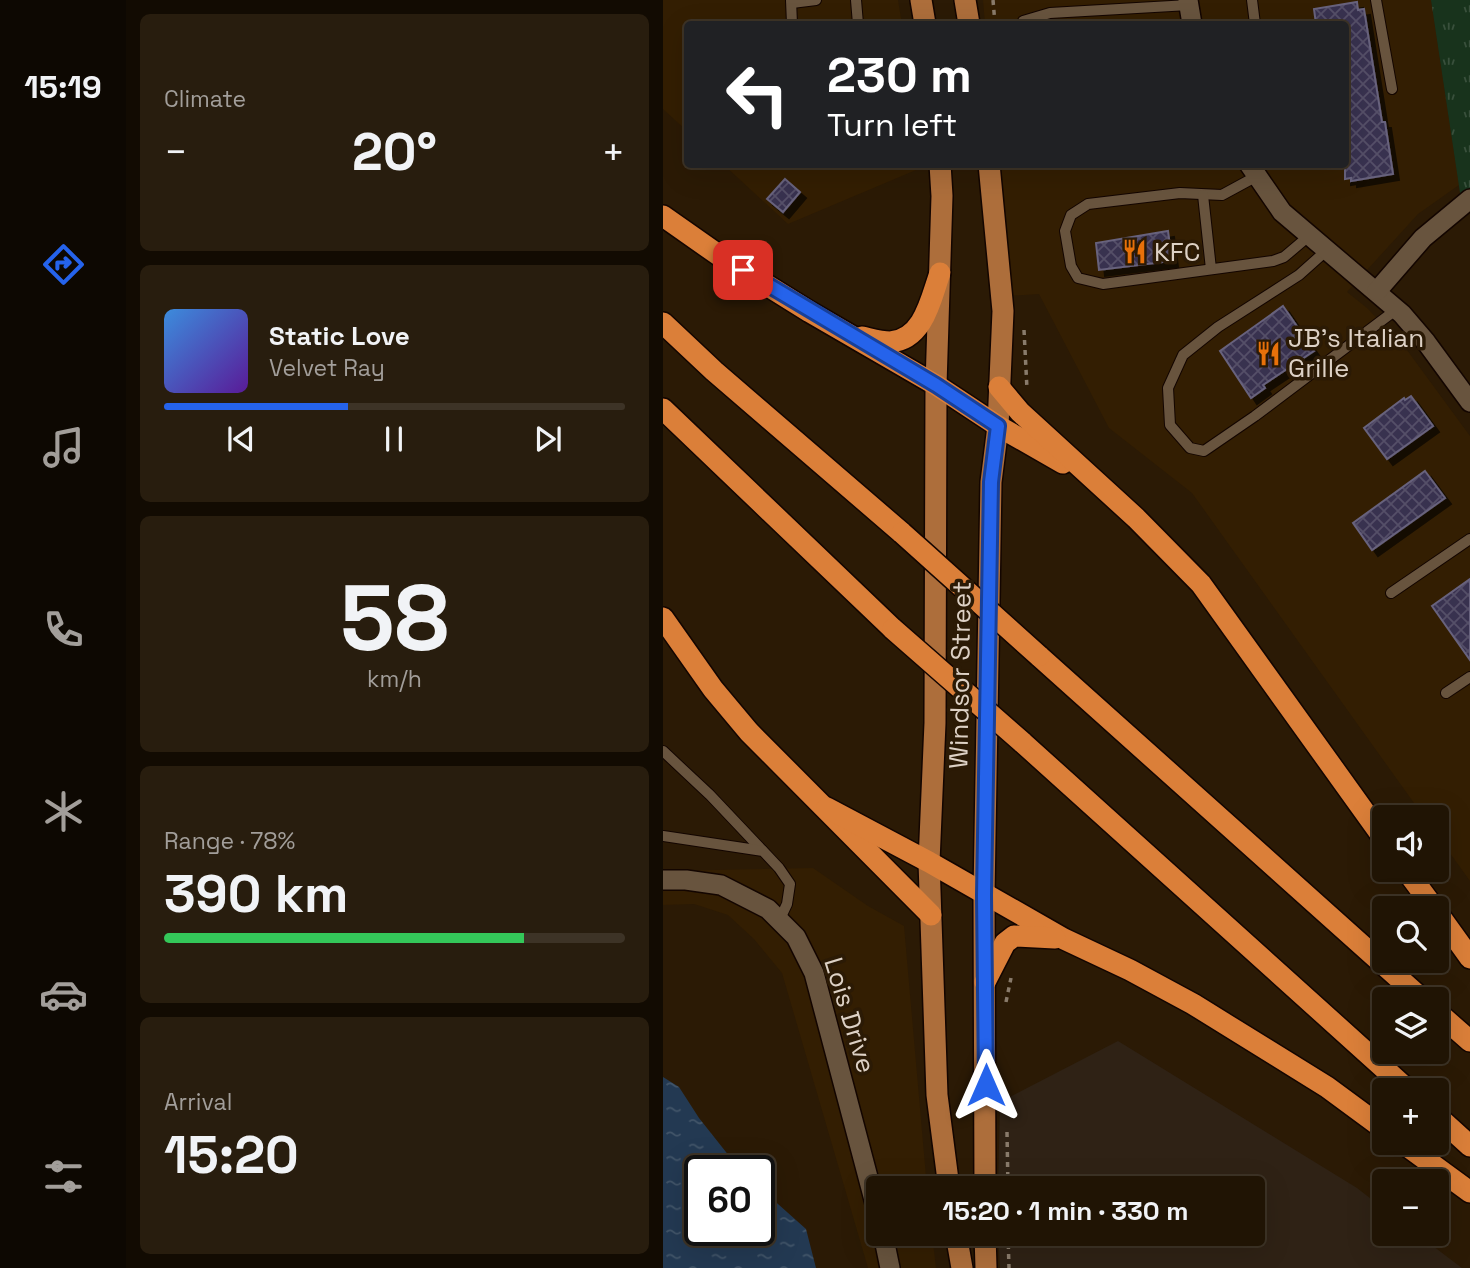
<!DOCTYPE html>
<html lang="en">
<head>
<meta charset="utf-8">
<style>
  body { margin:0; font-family:"Space Grotesk",sans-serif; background:#281d0e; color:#f1f3f6; height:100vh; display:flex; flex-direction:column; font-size:26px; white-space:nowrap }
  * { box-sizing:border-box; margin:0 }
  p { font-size:23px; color:#a29e9a }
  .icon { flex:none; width:38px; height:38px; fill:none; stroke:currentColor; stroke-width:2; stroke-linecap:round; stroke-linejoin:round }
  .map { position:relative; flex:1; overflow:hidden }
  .panel { display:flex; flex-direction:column; gap:14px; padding:14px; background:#120b02; width:537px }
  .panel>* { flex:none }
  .guide { position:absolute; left:21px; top:21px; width:665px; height:147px; border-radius:7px; box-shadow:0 7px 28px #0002,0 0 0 2px #3d3326; background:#202124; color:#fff; overflow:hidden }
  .controls { position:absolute; left:709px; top:805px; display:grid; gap:14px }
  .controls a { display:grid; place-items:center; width:77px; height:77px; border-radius:7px; background:#201404; box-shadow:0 7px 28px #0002,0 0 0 2px #3d3326; font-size:35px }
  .speed { position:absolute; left:21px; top:1155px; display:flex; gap:14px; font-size:35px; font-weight:700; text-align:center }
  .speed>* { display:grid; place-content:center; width:91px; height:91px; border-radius:50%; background:#201404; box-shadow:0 7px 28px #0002,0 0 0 2px #3d3326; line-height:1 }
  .speed .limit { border:4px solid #111; border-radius:10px; background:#fff; color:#111 }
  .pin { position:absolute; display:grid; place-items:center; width:60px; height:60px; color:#fff; margin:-30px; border-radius:14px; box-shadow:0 4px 10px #0006 }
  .me { position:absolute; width:77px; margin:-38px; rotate:0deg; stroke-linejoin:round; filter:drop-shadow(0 0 5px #0008) }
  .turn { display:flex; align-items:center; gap:24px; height:147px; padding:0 28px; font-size:32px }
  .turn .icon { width:91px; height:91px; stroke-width:2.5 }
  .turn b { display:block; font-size:49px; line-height:60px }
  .big { font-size:52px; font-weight:600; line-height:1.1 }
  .panel .widget { flex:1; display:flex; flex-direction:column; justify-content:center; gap:10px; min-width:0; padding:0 24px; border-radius:10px; background:#281d0e }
  .panel .dial { align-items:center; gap:0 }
  .dial b { font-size:91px; line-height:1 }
  .song { display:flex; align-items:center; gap:21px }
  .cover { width:84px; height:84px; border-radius:10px; background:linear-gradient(135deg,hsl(210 70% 55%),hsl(270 70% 35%)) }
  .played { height:7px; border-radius:4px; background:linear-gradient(90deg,#2563eb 40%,#3d3326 40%) }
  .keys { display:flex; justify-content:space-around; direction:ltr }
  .heat { display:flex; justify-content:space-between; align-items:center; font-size:38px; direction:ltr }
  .charge { height:10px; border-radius:5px; background:linear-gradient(90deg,#34c759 78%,#3d3326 0) }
  .trip { position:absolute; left:203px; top:1176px; width:399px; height:70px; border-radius:7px; background:#201404; box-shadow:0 7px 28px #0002,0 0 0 2px #3d3326; font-weight:600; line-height:70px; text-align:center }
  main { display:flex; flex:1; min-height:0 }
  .menu { display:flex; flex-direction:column; width:126px; justify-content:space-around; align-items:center; background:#0d0802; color:#a29e9a }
  .menu .icon { width:49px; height:49px }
  .menu .active { color:#2563eb }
  .menu b { font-size:32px; color:#f1f3f6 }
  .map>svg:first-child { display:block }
  .built { fill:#331e02 }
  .industrial { fill:#2f2215 }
  .park { fill:url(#park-tufts) }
  .water { fill:url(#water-ripples) }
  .building { fill:url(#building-cross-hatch); stroke:#67627d; stroke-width:2; filter:url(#shadow) }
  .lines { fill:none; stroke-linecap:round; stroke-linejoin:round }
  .lane-casing { stroke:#130500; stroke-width:12 }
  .street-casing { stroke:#130500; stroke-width:22 }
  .primary-casing { stroke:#130500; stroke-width:24 }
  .highway-casing { stroke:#130500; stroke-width:24 }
  .path { stroke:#897b6b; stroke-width:3.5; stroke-dasharray:5 5; stroke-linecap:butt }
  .lane { stroke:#68543e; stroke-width:10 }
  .street { stroke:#68543e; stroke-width:19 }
  .primary { stroke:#ad6e3b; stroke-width:21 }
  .highway { stroke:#db7f39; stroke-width:21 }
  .highway-bridge-casing { stroke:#130500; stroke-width:24; stroke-linecap:butt }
  .highway-bridge { stroke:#db7f39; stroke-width:21 }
  .route-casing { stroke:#184099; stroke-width:18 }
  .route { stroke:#2563eb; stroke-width:12 }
  .labels { text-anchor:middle; stroke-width:7; stroke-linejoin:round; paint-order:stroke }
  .poi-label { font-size:26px; fill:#ddd1c5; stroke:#2b1a05; text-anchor:start }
  .street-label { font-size:26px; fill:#ddd1c5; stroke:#2b1a05 }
</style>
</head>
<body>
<main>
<nav class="menu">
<b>15:19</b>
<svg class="icon active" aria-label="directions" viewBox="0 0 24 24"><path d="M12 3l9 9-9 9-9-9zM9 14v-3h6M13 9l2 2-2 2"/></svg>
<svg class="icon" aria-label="music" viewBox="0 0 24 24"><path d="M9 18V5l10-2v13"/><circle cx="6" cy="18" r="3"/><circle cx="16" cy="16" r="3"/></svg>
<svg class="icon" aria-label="phone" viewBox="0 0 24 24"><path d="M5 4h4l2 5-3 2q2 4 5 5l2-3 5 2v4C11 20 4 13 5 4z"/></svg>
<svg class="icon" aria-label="climate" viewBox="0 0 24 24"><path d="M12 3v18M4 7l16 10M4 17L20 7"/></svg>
<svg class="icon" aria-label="car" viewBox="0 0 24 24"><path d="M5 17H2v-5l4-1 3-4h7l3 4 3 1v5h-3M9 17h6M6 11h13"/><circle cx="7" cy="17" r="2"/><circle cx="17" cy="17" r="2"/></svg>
<svg class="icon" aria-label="filters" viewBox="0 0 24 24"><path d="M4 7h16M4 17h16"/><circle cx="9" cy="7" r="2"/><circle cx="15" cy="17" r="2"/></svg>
</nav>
<section class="panel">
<div class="widget"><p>Climate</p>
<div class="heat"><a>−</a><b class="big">20°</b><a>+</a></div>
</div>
<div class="widget">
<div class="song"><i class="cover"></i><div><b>Static Love</b><p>Velvet Ray</p></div></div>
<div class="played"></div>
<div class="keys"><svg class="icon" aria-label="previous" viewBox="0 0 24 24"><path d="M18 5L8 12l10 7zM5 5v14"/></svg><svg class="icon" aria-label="pause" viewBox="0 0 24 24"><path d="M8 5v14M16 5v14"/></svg><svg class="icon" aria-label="next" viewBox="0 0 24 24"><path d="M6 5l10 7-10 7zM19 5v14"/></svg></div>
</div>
<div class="widget dial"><b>58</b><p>km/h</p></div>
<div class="widget"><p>Range · 78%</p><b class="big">390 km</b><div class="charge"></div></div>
<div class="widget"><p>Arrival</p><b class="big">15:20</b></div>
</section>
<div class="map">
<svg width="807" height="1268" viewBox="0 0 807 1268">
  <defs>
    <pattern id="park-tufts" width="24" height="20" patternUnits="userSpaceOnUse" patternTransform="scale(1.75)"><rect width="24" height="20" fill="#18331c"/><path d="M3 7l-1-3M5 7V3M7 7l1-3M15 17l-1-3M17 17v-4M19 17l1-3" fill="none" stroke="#39503c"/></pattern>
    <pattern id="water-ripples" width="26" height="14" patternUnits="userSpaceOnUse" patternTransform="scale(1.75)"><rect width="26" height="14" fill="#233952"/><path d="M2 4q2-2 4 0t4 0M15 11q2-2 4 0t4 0" fill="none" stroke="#425569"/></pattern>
    <pattern id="building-cross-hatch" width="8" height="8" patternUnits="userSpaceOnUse" patternTransform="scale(1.75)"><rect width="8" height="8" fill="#393250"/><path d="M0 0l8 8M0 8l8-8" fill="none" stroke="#554f68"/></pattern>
    <filter id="shadow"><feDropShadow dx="6" dy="6" stdDeviation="0" flood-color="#0009"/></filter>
  </defs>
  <rect width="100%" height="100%" fill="#2b1a05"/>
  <g class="built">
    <polygon points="0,0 235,0 239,24 24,24 24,131 0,109"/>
    <polygon points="320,0 768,0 796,185 755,214 684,292 704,308 741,346 807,436 807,881 774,835 774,817 761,817 529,493 446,428 376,294 343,296 336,165 682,164 682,24 322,24"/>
    <polygon points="253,164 253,170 125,224 61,165"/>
    <polygon points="150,868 205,906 241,926 264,1188 215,1188 215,1234 269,1234 273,1268 205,1268 119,973 91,939 65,915 31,904 0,905 0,871"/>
  </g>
  <polygon class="industrial" points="455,1041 694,1188 721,1209 721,1234 754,1234 799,1268 337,1268 335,1234 590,1234 590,1188 335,1188 337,1102"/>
  <polygon class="park" points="768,0 807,0 807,199 799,206"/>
  <polygon class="water" points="0,1077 16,1087 36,1118 78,1171 37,1171 37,1230 96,1230 96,1187 143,1229 153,1268 0,1268"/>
  <g class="building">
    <polygon points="694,2 695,10 701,9 719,122 722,122 730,174 688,181 688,178 682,179 682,24 653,24 651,9"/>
    <polygon points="122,179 137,192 120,212 104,199"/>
    <polygon points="505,231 509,261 436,270 433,243"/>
    <polygon points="620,306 651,351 600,385 602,388 588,398 557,351"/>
    <polygon points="748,396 770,426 724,459 701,428 741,398 742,400"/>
    <polygon points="762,471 782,498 709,550 690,523"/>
    <polygon points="807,579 807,660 769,606"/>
  </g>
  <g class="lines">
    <defs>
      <g id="lane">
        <polyline points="128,0 129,24"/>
        <polyline points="193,0 195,24"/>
        <polyline points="589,0 592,24"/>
        <polyline points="713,0 729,89"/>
        <polyline points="129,3 153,0"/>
        <polyline points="359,24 360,21 387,13 526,5"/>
        <polyline points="594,176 559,195 517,193 425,204 408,215 402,231 408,266 415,278 440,284 610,261 621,257 647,235"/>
        <polyline points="540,195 548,269"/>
        <polyline points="664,250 636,275 555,327 520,355 505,388 507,425 527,448 541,451 592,416 734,309"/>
        <polyline points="728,593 807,539"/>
        <polyline points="783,693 807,677"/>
        <polyline points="0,751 47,795 99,850"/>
        <polyline points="0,836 100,851 116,868 127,884 124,904 116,921"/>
      </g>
      <g id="street">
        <polyline points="525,0 529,24"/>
        <polyline points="586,164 619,212 739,314 763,342 807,402"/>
        <polyline points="714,291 760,238 807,199"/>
        <polyline points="0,880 23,880 58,885 105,909 133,937 151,973 215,1215"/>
        <polyline points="220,1234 227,1268"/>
      </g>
      <g id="primary">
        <polyline points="258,0 262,24"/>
        <polyline points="302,0 306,24"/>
        <polyline points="277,164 279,196 273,385 272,723 266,862 274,1095 286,1188"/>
        <polyline points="322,1188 321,895 328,482 335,426 340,311 326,164"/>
        <polyline points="293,1234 299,1268"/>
        <polyline points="322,1234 323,1268"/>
      </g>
      <g id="highway">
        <polyline points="0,216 57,256 147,312 273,385 335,426 400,463"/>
        <polyline points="0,323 51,371 239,533"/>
        <path d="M199,337C208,339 218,342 227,342C261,340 268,298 277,273"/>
        <polyline points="336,387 357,412 473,518 538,584 721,839"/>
        <polyline points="0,409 230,629"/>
        <polyline points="0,618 50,689 86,732 268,915"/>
        <polyline points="376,656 759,999"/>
        <polyline points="359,742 745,1090"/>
        <polyline points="164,808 266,862 401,939 467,970 530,1004 664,1087 721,1129"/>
        <polyline points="743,870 771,908"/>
        <polyline points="774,912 807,958"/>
        <polyline points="322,982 342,943 351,936 392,938"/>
        <polyline points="774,1012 807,1041"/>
        <polyline points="774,1116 807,1146"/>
        <polyline points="740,1143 807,1192"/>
      </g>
    </defs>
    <use href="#lane" class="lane-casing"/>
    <use href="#street" class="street-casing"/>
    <use href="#primary" class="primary-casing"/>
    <use href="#highway" class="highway-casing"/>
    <g class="path">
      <polyline points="330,0 332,24"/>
      <polyline points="361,330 364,389"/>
      <polyline points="343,1002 348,978"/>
      <polyline points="344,1132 345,1188"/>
      <polyline points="345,1234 346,1268"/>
    </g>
    <use href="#lane" class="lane"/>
    <use href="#street" class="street"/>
    <use href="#primary" class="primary"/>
    <use href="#highway" class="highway"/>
    <defs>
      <g id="highway-bridge">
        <polyline points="239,533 376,656"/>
        <polyline points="230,629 359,742"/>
      </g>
    </defs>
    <use href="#highway-bridge" class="highway-bridge-casing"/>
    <use href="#highway-bridge" class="highway-bridge"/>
  </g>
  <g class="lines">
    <defs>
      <polyline id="route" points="80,270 273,385 335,426 328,482 321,895 323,1085"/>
    </defs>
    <use href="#route" class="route-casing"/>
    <use href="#route" class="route"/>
  </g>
  <defs>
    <symbol id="restaurant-bare" viewBox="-9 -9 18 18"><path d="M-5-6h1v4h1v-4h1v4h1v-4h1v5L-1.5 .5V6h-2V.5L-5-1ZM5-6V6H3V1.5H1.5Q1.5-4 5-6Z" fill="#e8710a" stroke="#2b1a05" stroke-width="2.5" paint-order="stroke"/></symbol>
  </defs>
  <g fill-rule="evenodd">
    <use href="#restaurant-bare" x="454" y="234" width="35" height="35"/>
    <use href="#restaurant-bare" x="588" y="336" width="35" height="35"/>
  </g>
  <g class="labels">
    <g class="poi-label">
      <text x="491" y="261">KFC</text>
      <text x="625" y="347">JB's Italian<tspan x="625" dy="30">Grille</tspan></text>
    </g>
    <g class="street-label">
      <text transform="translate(297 675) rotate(-89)" y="9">Windsor Street</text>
      <text transform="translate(187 1015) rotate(73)" y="9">Lois Drive</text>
    </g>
  </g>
</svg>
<div class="controls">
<a><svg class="icon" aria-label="sound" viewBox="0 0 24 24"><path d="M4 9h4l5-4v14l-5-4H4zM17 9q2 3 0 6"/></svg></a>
<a><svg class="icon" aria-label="search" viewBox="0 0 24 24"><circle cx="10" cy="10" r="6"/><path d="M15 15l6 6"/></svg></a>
<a><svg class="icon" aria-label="layers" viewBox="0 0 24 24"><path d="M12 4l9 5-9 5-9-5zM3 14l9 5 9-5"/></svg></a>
<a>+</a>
<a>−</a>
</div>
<div class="speed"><div class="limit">60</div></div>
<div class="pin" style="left:80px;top:270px;background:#d93025"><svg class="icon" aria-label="arrive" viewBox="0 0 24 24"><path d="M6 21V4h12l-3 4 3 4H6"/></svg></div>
<svg class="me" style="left:323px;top:1085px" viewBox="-20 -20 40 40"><path d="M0-17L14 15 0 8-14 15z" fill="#2563eb" stroke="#fff" stroke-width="4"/></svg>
<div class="trip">15:20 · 1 min · 330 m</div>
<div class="guide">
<div class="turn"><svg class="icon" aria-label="left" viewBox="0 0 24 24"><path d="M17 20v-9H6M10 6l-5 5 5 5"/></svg><div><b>230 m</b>Turn left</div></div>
</div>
</div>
</main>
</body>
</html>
